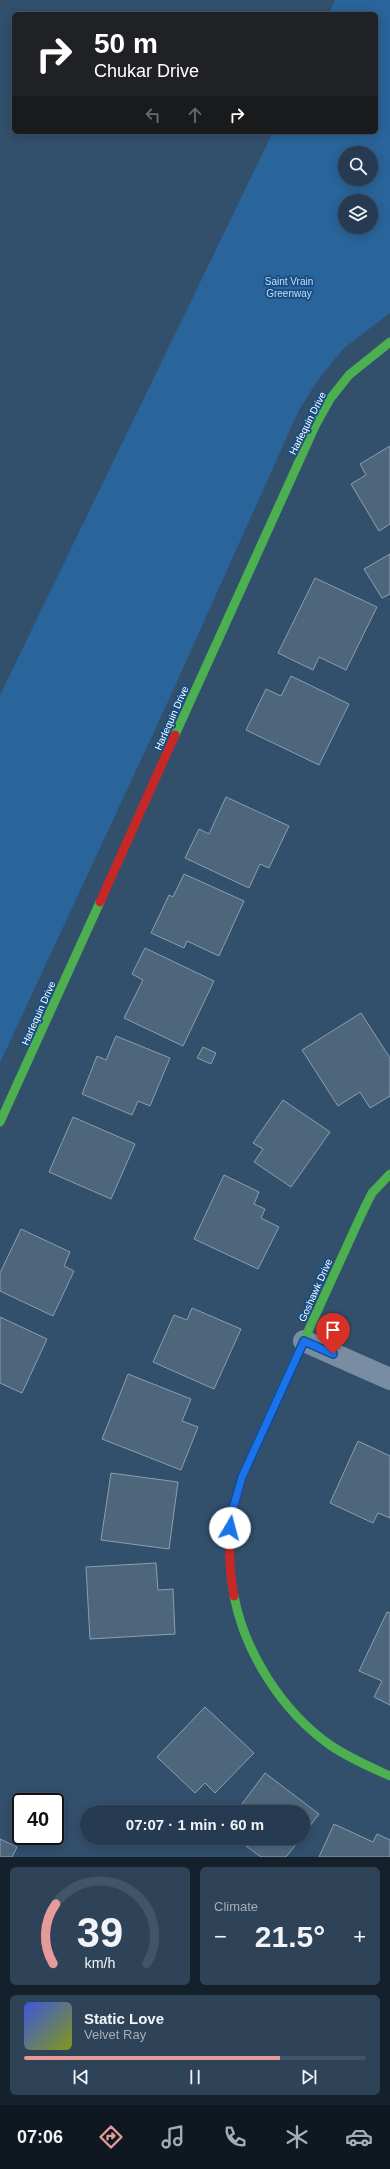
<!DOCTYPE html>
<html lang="en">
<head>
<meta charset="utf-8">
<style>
  body { margin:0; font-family:Helvetica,sans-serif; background:#2e4258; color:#f1f3f6; height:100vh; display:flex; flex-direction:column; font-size:15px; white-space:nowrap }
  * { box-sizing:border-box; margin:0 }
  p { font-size:13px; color:#a4adb7 }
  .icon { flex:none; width:22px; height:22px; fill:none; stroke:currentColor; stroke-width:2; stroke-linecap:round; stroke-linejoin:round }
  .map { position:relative; height:1857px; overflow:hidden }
  .details { display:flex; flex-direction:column; gap:10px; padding:10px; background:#15202d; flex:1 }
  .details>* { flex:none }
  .guide { position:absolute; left:12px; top:12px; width:366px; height:122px; border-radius:6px; box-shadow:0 2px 10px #0003,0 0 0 1px #425568; background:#202124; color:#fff; overflow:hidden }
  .controls { position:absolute; left:338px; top:146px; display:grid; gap:8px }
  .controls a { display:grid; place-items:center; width:40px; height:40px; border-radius:50%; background:#263b51; box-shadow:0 2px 10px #0003,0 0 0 1px #425568; font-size:20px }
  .speed { position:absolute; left:12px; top:1793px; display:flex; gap:8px; font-size:20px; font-weight:700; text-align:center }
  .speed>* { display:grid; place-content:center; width:52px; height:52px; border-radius:50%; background:#263b51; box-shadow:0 2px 10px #0003,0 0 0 1px #425568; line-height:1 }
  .speed .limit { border:2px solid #111; border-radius:6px; background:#fff; color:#111 }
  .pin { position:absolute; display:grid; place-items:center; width:34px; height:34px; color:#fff; margin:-41px -17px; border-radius:50% 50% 50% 0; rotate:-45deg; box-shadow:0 0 4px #0007 }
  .pin .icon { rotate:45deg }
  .me { position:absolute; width:44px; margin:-22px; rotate:8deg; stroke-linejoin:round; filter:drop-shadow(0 0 3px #0008) }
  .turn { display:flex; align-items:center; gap:14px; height:84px; padding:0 16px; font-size:18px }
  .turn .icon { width:52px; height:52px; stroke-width:2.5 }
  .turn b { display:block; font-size:28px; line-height:34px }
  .lanes { display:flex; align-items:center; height:38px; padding:0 16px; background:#0003; justify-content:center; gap:20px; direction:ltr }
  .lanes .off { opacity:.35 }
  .big { font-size:30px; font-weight:700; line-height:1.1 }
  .details .tile { flex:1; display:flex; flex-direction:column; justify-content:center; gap:6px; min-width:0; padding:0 14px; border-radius:6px; background:#2e4258 }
  .details .dial { align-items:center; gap:0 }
  .dial svg { height:104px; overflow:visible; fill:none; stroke:#425568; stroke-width:7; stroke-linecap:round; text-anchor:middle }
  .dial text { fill:#f1f3f6; stroke:none }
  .song { display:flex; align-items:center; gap:12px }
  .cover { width:48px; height:48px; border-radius:6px; background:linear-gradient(135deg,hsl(230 70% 55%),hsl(70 70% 35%)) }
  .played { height:4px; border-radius:2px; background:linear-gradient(90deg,#e69b98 75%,#425568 75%) }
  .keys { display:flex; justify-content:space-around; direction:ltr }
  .heat { display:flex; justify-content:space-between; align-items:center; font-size:22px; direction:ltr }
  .details .tiles { flex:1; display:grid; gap:10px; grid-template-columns:1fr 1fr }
  .tile:last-child { grid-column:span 2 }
  .trip { position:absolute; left:80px; top:1805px; width:230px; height:40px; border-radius:20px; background:#263b51; box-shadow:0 2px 10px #0003,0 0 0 1px #425568; font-weight:700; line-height:40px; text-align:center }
  .tab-bar { display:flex; height:64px; justify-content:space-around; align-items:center; background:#0f1820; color:#a4adb7 }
  .tab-bar .icon { width:28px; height:28px }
  .tab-bar .on { color:#e69b98 }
  .tab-bar b { font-size:18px; color:#f1f3f6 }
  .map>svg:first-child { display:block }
  .green { fill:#29649a; fill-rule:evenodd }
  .building { fill:#4e667c; stroke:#8c9eb0 }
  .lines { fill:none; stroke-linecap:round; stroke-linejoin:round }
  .street { stroke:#788da2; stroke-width:22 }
  .fast { stroke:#4caf50; stroke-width:9 }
  .jam { stroke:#c62828; stroke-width:9 }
  .route-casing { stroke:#114b97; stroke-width:10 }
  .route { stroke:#1a73e8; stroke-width:7 }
  .labels { text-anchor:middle; stroke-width:4; stroke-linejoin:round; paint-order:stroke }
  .park-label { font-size:10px; fill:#c3dff9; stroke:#194f84 }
  .street-label { font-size:10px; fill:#fff; stroke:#194f84 }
</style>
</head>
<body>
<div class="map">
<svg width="390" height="1857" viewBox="0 0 390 1857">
  <rect width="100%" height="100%" fill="#324f6c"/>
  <path class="green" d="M335,0H390V313L343,349L318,380L299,410L166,706L0,1063V695L273,132H376V14H329ZM345,153H371V179H345ZM345,201H371V227H345Z"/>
  <g class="building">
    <polygon points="390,446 390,524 379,531 351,484 366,475 360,464"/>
    <polygon points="390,554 390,594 382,598 364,569"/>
    <polygon points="315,578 377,607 346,670 319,657 313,670 278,653"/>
    <polygon points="291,676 349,704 319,765 246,730 266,689 281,696"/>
    <polygon points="226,797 289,826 269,868 260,864 249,888 185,858 199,829 209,834"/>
    <polygon points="184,874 244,901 219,956 187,941 184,948 151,933 169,895 173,897"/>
    <polygon points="145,948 214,981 183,1046 124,1018 143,980 132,974"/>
    <polygon points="361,1013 390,1058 390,1096 370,1108 360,1092 338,1106 302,1050"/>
    <polygon points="116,1036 170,1058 150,1106 138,1101 132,1115 82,1094 97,1056 106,1060"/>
    <polygon points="203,1047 216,1053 211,1064 197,1058"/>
    <polygon points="283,1100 330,1132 291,1187 254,1162 263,1149 253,1143"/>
    <polygon points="73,1117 135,1144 111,1199 49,1172"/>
    <polygon points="224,1175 259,1192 254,1204 265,1209 261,1218 279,1227 258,1269 194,1239"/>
    <polygon points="21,1229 70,1252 64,1266 74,1271 53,1316 0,1291 0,1273"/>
    <polygon points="192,1308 241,1329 214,1389 153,1362 174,1315 187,1320"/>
    <polygon points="0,1317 47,1339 22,1393 0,1383"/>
    <polygon points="128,1374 191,1399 182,1421 198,1427 181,1470 102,1439"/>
    <polygon points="358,1441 390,1456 390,1518 378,1513 373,1523 330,1503"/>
    <polygon points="111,1473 178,1482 169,1549 101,1540"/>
    <polygon points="156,1563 158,1590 173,1589 175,1634 90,1639 86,1567"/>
    <polygon points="387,1612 390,1613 390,1705 374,1697 382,1681 359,1671"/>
    <polygon points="205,1707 254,1753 215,1793 205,1783 195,1793 157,1757"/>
    <polygon points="265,1773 319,1814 303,1835 303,1812 236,1812"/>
    <polygon points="334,1824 373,1842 377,1834 390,1840 390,1857 319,1857"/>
    <polygon points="235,1838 301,1838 286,1857 261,1857"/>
    <polygon points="0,1839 17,1847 12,1857 0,1857"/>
  </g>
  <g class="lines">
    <polyline class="street" points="304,1341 390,1379"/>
    <g class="fast">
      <polyline points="175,735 316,424 330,399 349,375 390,342"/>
      <polyline points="0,1122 100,902"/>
      <polyline points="253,1452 363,1211 372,1193 390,1174"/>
      <path d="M234,1596C245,1653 282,1711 330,1745C349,1758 370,1767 390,1776"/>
    </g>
    <g class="jam">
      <polyline points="100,902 175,735"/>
      <path d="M234,1596C224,1542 231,1501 253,1452"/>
    </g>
  </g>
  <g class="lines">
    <defs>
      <polyline id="route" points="230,1528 232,1512 242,1477 304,1341 333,1354"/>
    </defs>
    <use href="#route" class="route-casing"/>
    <use href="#route" class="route"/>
  </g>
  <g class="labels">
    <g class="park-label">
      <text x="289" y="285">Saint Vrain<tspan x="289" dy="12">Greenway</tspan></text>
    </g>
    <g class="street-label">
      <text transform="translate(307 423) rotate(-63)" y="4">Harlequin Drive</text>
      <text transform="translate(171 718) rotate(-66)" y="4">Harlequin Drive</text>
      <text transform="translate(38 1013) rotate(-66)" y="4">Harlequin Drive</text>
      <text transform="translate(315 1290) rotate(-66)" y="4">Goshawk Drive</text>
    </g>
  </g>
</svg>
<div class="controls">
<a><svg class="icon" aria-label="search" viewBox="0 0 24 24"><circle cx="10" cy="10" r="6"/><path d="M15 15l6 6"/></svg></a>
<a><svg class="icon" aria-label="layers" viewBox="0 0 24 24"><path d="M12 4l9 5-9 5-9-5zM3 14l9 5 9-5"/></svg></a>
</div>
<div class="speed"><div class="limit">40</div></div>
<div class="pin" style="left:333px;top:1354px;background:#d93025"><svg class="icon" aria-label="arrive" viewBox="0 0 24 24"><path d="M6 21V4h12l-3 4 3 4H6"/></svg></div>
<svg class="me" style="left:230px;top:1528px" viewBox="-20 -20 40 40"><circle r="19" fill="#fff"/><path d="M0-13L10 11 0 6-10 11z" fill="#1a73e8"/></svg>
<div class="trip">07:07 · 1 min · 60 m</div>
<div class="guide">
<div class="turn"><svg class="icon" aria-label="right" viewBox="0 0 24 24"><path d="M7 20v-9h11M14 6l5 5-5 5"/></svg><div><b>50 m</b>Chukar Drive</div></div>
<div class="lanes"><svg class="icon off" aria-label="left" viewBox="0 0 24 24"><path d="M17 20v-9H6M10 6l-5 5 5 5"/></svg><svg class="icon off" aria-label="ahead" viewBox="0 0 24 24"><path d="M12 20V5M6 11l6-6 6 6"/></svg><svg class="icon" aria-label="right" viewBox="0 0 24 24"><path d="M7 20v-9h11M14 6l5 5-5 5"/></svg></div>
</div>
</div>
<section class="details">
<div class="tiles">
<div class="tile dial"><svg viewBox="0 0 100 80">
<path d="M14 69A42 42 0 1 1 86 69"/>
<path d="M14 69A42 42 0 0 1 16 23" stroke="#e69b98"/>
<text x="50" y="56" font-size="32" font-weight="700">39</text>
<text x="50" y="72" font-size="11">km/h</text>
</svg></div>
<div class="tile"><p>Climate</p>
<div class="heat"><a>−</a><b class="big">21.5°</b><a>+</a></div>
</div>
<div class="tile">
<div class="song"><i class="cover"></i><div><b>Static Love</b><p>Velvet Ray</p></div></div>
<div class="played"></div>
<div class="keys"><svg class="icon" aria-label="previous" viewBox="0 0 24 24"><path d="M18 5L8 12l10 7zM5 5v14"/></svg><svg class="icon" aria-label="pause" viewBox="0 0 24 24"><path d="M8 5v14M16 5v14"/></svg><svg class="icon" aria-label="next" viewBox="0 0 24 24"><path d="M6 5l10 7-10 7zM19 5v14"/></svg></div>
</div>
</div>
</section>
<nav class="tab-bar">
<b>07:06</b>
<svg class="icon on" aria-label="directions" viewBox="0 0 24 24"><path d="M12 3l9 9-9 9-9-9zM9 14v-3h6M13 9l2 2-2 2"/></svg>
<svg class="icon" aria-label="music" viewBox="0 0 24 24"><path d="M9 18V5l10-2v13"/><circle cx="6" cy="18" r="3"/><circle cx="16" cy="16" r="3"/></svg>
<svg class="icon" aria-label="phone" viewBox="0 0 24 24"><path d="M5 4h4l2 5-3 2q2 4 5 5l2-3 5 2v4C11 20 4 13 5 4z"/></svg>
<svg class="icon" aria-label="climate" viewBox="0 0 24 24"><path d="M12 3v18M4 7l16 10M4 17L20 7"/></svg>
<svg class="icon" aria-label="car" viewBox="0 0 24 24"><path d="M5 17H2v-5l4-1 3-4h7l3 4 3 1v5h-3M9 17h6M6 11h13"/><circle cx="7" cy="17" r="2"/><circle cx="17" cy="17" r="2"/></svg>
</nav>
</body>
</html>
